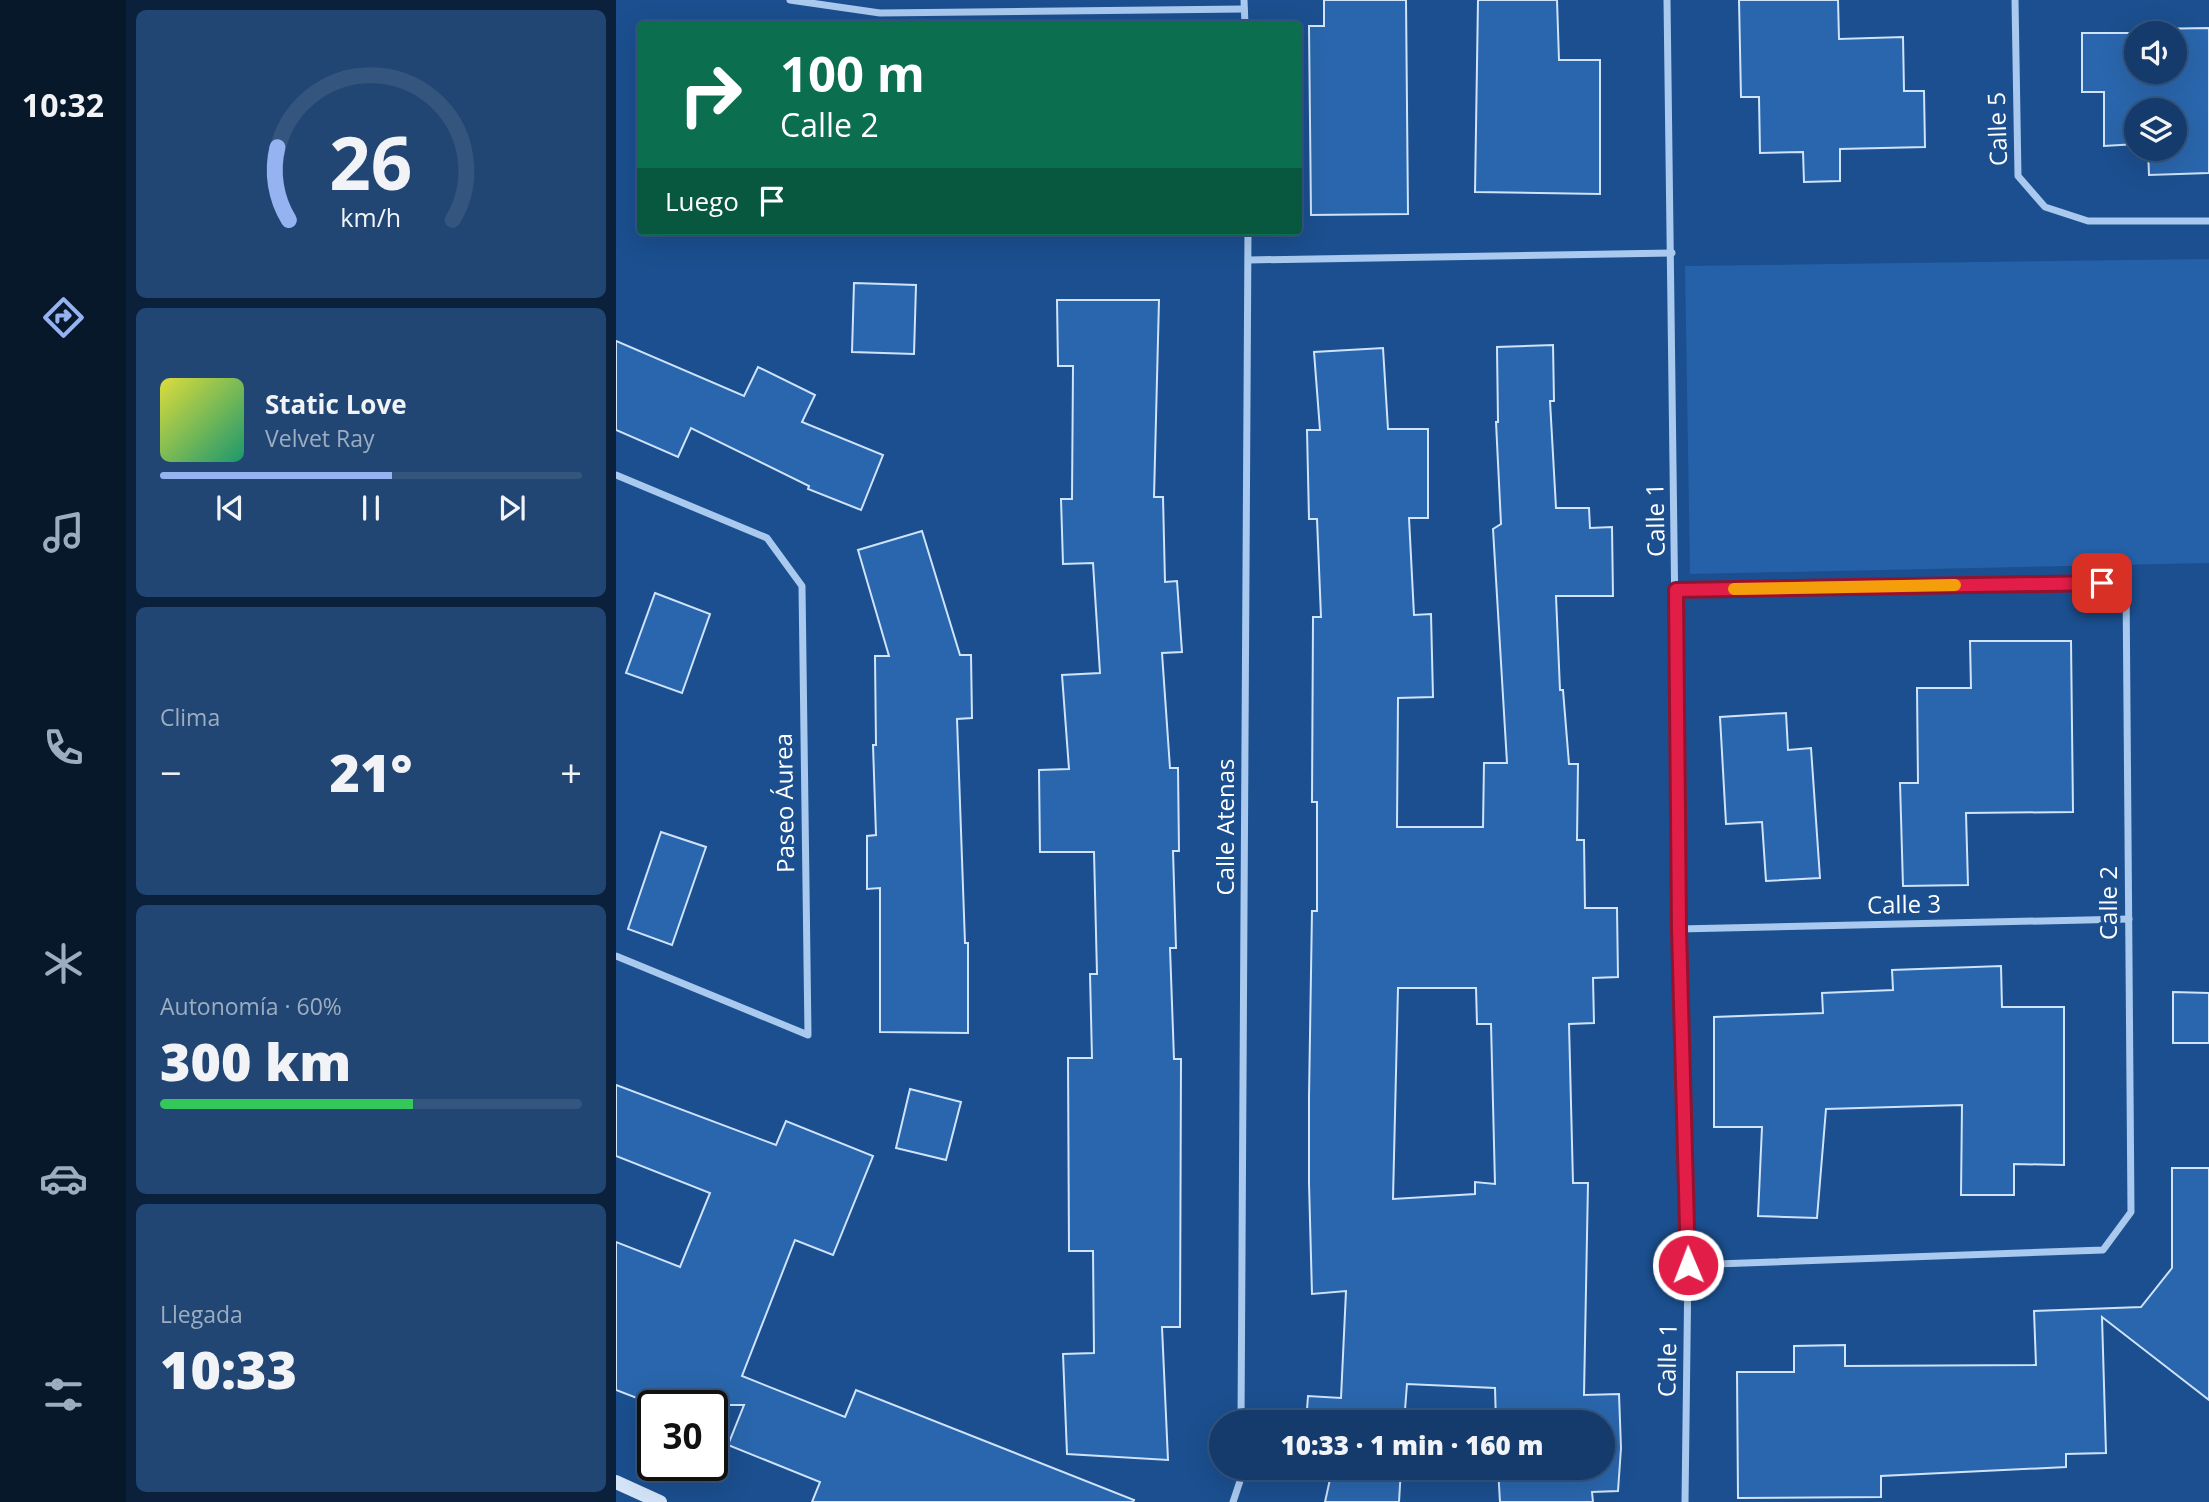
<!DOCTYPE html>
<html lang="es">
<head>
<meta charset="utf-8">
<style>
  body { margin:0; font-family:"Open Sans",sans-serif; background:#214673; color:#f1f3f6; height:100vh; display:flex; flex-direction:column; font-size:26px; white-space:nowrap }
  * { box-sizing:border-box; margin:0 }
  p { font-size:23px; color:#9dadc1 }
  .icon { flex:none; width:38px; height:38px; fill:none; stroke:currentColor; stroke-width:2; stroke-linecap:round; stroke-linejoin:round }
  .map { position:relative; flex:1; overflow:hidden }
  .drawer { display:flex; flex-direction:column; gap:10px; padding:10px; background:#0b203b; width:490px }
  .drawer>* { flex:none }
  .guide { position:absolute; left:21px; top:21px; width:665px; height:214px; border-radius:7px; box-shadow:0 7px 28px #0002,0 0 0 2px #33557e; background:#0b6e4f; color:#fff; overflow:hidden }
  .controls { position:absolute; left:1508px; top:21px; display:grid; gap:14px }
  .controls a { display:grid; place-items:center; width:63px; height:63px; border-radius:50%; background:#143b6b; box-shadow:0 7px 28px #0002,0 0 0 2px #33557e; font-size:35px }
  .speed { position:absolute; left:21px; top:1390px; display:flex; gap:14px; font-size:35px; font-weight:700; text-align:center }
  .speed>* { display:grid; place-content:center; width:91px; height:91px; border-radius:50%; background:#143b6b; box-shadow:0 7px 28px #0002,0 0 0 2px #33557e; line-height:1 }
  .speed .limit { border:4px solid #111; border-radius:10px; background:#fff; color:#111 }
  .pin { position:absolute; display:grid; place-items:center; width:60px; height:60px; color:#fff; margin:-30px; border-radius:14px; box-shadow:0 4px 10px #0006 }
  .me { position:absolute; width:77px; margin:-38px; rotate:359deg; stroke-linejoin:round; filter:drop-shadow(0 0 5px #0008) }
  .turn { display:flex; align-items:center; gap:24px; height:147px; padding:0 28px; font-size:32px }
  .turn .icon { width:91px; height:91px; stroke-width:2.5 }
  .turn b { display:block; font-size:49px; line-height:60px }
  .then { display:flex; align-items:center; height:66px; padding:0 28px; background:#0003; gap:14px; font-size:26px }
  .big { font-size:52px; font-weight:800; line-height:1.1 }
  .drawer .widget { flex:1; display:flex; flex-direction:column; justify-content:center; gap:10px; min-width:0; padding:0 24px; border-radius:10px; background:#214673 }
  .drawer .dial { align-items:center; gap:0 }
  .dial svg { height:182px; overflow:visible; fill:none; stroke:#33557e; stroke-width:7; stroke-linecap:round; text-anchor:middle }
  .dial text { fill:#f1f3f6; stroke:none }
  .song { display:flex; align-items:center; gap:21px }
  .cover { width:84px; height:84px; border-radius:10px; background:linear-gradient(135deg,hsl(60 70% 55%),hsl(160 70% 35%)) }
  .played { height:7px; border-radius:4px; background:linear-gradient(90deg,#95b2f1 55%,#33557e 55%) }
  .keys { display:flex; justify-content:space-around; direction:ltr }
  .heat { display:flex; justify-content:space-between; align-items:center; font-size:38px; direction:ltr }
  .charge { height:10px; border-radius:5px; background:linear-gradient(90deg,#34c759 60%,#33557e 0) }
  .trip { position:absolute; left:593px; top:1410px; width:406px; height:70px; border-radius:35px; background:#143b6b; box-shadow:0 7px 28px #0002,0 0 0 2px #33557e; font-weight:800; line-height:70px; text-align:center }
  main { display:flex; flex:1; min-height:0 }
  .menu { display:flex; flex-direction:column; width:126px; justify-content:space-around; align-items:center; background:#08182b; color:#9dadc1 }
  .menu .icon { width:49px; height:49px }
  .menu .active { color:#95b2f1 }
  .menu b { font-size:32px; color:#f1f3f6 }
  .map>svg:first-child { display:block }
  .green { fill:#2461a8 }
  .building { fill:#2a66ad; stroke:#cfe3fa; stroke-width:2; fill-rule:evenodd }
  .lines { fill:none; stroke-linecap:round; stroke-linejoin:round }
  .street { stroke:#a9c9ee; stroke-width:7 }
  .secondary { stroke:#d6e6fa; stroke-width:14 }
  .route-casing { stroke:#92132f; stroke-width:18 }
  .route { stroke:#e11d48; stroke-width:12 }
  .slow { stroke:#f59e0b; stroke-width:12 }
  .labels { text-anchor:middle; stroke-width:7; stroke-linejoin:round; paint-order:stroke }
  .street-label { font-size:24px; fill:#fff; stroke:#1b4f8f }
</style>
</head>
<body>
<main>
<nav class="menu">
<b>10:32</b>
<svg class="icon active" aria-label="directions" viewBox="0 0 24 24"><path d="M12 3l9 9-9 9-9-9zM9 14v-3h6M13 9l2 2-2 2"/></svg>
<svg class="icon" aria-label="music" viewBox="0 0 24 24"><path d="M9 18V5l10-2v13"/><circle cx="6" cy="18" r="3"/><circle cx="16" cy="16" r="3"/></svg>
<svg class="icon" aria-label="phone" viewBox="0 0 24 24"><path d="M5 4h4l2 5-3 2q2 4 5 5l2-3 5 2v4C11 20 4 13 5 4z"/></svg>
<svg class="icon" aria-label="climate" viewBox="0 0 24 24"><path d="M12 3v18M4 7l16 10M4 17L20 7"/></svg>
<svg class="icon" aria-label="car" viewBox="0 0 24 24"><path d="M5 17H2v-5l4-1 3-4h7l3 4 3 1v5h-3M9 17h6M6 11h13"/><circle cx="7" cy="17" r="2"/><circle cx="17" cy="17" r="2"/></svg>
<svg class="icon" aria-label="filters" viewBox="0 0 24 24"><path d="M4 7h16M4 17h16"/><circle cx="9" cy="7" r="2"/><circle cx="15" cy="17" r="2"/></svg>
</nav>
<section class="drawer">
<div class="widget dial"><svg viewBox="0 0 100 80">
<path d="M14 69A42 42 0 1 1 86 69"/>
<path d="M14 69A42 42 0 0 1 9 37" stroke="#95b2f1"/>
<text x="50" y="56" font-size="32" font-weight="700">26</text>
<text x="50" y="72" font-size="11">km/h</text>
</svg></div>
<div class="widget">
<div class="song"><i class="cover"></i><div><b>Static Love</b><p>Velvet Ray</p></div></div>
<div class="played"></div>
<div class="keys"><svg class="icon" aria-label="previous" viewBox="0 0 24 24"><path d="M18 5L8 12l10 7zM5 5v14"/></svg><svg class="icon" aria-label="pause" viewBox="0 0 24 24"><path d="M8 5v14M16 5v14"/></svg><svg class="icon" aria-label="next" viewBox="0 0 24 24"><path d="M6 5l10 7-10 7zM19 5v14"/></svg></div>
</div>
<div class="widget"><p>Clima</p>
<div class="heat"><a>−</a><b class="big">21°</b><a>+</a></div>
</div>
<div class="widget"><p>Autonomía · 60%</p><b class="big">300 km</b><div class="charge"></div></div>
<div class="widget"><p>Llegada</p><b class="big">10:33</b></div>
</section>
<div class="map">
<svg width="1593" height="1502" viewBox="0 0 1593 1502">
  <rect width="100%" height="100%" fill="#1b4f8f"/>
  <polygon class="green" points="1593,259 1593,563 1074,574 1069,266"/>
  <g class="building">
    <polygon points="708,0 790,0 792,214 695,215 693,26 708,26"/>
    <polygon points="862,0 941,0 943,60 984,60 984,194 859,192"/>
    <polygon points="1123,0 1222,0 1223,39 1287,37 1288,91 1308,91 1309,147 1224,149 1224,181 1188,182 1187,152 1144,153 1143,97 1125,97"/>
    <path d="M1593,28V173L1533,175L1532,149H1559V110H1521V144L1488,146V92H1466V33H1532V29ZM1521,33H1559V72H1521Z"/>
    <polygon points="238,283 300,285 298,354 236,352"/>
    <polygon points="441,300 543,300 538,497 547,497 549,582 561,581 566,652 546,653 554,768 562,768 563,851 557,851 560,948 554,948 558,1059 565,1059 564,1327 546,1327 552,1460 451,1454 447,1354 478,1353 477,1251 453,1251 452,1058 476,1058 474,974 481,974 478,852 424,852 423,770 453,769 446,675 484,673 477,563 447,564 445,499 456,499 457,366 442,366"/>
    <polygon points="0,341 128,396 142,367 199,395 186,422 267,455 245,510 192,489 193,486 75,428 62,457 0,430"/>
    <path d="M937,345L938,401H934L940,508H973L974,528L996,527L997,596H940L944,690H947L953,764H962L961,840H968L969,908H1001L1002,977L977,978L978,1023L953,1024L957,1183H972L968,1395L1003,1394L1005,1448L1002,1491L976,1492L977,1502H884L882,1468H987V1423H880L879,1388L791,1384L788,1423H690L692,1396L725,1398L730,1291L696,1294L693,1183V1097L696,911H701V802H696L697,617H705L701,519H693L691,430H704L698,352L767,348L772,429H812V518H793L798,615L815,614L817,697L782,698L781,827H867L868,763H891L877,529L885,524L880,422H882L881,347ZM782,988H860L861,1024H875L879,1184L859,1182V1194L777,1199Z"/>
    <polygon points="306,531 344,655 355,655 356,718 341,719 349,943 352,943 352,1033 264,1032 264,888 251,889 251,836 260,835 257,745 260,745 259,656 273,656 242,550"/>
    <polygon points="39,593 94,614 66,693 10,673"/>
    <polygon points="1354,641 1455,641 1457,812 1350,813 1352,885 1287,886 1284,783 1302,783 1301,688 1355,688"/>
    <polygon points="1170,713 1172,750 1195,748 1204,878 1150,881 1146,822 1110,824 1104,717"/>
    <polygon points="45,832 90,847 56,945 12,929"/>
    <polygon points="1385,966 1386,1007 1448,1007 1448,1165 1398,1164 1398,1195 1345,1195 1346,1105 1210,1109 1201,1218 1142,1216 1146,1127 1098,1127 1098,1017 1207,1013 1206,993 1277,990 1276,970"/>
    <polygon points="1557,992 1593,993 1593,1043 1557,1043"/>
    <polygon points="0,1085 160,1145 170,1121 257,1156 217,1255 179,1240 126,1376 229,1417 240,1390 518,1500 517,1502 196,1502 204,1482 112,1445 128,1405 39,1405 0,1390 0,1242 64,1267 94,1193 0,1156"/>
    <polygon points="294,1089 345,1102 330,1160 280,1148"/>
    <polygon points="1556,1168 1593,1168 1593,1400 1486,1317 1490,1453 1450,1454 1450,1467 1265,1476 1265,1497 1122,1498 1121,1372 1178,1372 1178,1346 1229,1345 1229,1366 1420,1365 1418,1311 1525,1307 1556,1268"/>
    <polygon points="690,1468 785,1468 783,1502 709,1502 716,1470"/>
  </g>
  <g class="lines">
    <g class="street">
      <polyline points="174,0 264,13 628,9"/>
      <polyline points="628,0 629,24"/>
      <polyline points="1051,0 1063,929 1072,1265 1069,1502"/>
      <polyline points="1399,0 1402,176 1429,207 1472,221 1593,221"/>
      <polyline points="633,260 1056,253"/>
      <polyline points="0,475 151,538 186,586 192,1035 0,956"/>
      <polyline points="1060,590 1510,582 1515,1212 1487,1250 1072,1265"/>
      <polyline points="1063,929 1513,919"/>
      <polyline points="625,1423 632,231"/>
      <polyline points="617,1502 625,1478 625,1468"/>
    </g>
    <polyline class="secondary" points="0,1482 44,1502"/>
  </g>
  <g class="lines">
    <defs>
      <polyline id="route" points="1072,1265 1063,929 1060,590 1486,583"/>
    </defs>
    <use href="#route" class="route-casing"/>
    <use href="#route" class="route"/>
    <polyline class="slow" points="1118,589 1339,585"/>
  </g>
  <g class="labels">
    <g class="street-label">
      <text transform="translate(1382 129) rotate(-92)" y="8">Calle 5</text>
      <text transform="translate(1040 520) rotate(-91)" y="8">Calle 1</text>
      <text transform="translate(169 803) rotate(-91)" y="8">Paseo Áurea</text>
      <text transform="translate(610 827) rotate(-90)" y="8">Calle Atenas</text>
      <text transform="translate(1493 903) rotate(-90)" y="8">Calle 2</text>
      <text transform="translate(1288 905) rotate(-1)" y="8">Calle 3</text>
      <text transform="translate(1052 1360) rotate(-89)" y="8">Calle 1</text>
    </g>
  </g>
</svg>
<div class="controls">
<a><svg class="icon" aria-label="sound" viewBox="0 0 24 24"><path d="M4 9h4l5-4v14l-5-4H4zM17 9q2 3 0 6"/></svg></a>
<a><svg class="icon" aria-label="layers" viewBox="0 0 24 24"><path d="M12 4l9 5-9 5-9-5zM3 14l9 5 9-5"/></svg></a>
</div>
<div class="speed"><div class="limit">30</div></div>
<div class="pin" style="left:1486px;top:583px;background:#d93025"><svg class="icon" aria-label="arrive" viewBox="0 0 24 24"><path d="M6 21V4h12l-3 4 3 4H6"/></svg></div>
<svg class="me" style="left:1072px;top:1265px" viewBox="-20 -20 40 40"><circle r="17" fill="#e11d48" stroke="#fff" stroke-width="3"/><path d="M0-11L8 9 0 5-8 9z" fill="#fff"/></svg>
<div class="trip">10:33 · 1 min · 160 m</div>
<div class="guide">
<div class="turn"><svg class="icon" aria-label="right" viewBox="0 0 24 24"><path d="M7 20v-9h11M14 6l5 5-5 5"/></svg><div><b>100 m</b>Calle 2</div></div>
<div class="then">Luego<svg class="icon" aria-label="arrive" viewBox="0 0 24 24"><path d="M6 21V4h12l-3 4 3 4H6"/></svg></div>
</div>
</div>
</main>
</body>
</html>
